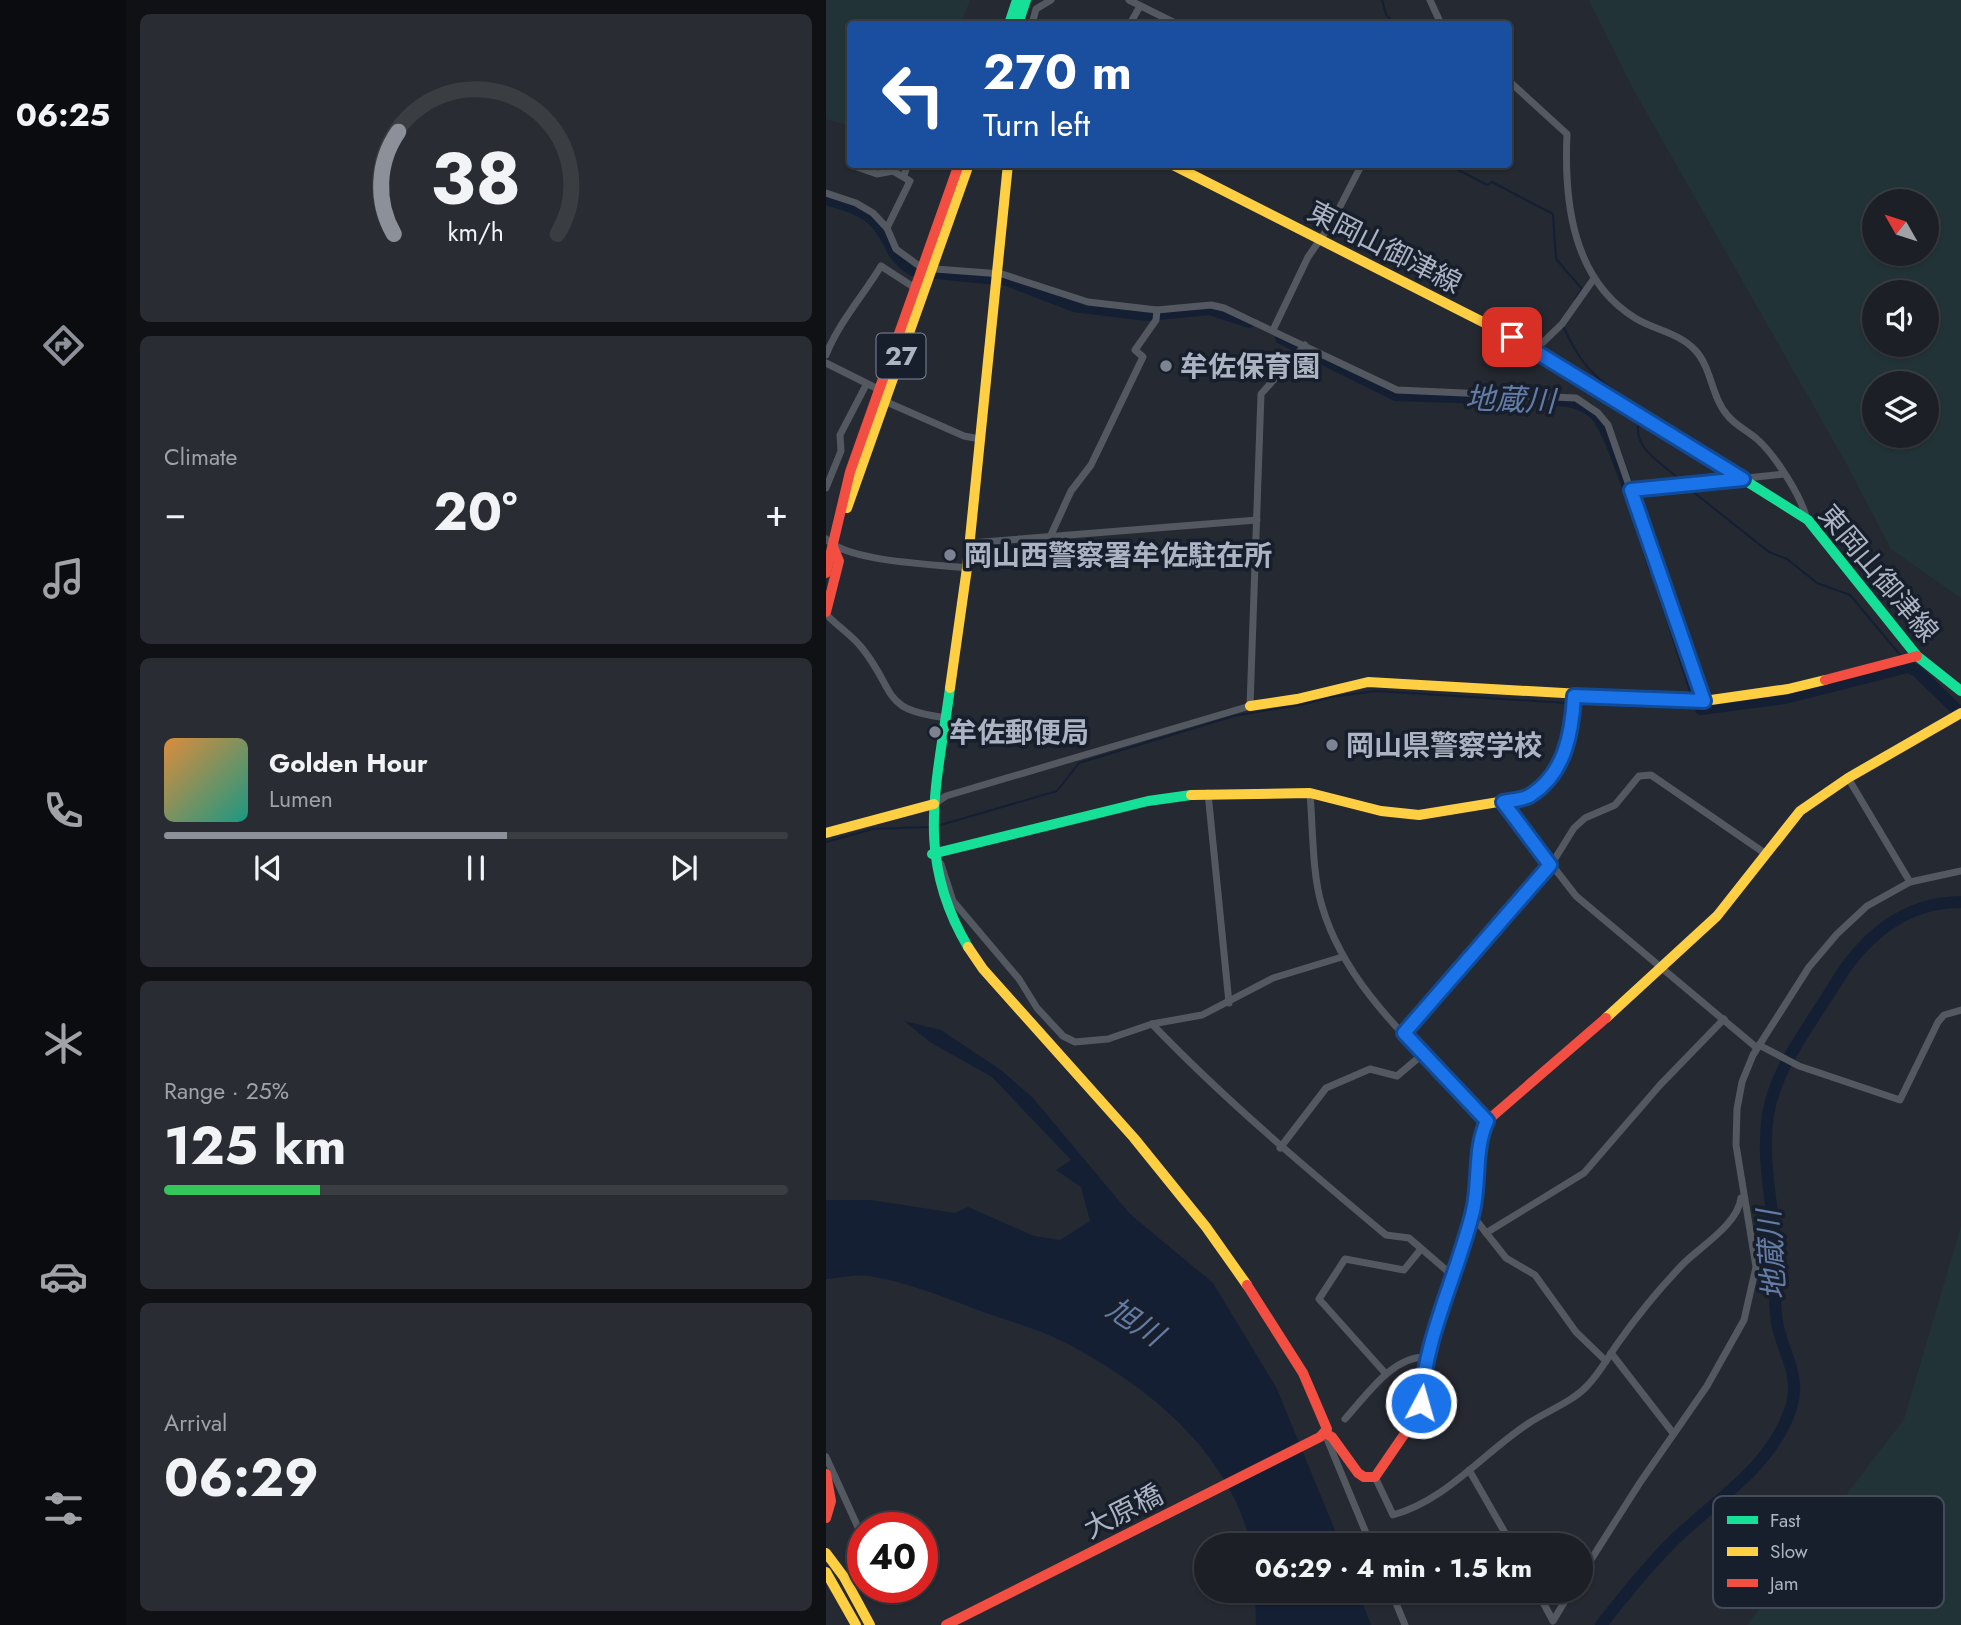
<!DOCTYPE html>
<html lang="en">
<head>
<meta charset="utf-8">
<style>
  body { margin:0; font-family:Jost,"Noto Sans JP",sans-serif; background:#292c32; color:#f1f3f6; height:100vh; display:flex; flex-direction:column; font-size:26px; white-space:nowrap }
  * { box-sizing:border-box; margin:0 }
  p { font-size:23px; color:#a0a2a7 }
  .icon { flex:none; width:38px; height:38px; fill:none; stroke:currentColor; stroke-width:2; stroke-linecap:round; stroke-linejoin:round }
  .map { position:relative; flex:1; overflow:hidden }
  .sheet { display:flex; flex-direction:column; gap:14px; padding:14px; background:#0f1114; width:700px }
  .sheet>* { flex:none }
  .top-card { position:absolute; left:21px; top:21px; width:665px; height:147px; border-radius:7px; box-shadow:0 2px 5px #0004,0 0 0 2px #3a3d42; background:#1a4fa0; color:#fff; overflow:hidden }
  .needle { width:46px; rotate:309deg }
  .controls { position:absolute; left:1036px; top:189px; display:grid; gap:14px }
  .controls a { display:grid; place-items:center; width:77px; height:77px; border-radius:50%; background:#1c1f25; box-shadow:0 2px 5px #0004,0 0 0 2px #3a3d42; font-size:35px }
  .speed { position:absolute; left:21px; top:1512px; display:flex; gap:14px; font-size:35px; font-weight:700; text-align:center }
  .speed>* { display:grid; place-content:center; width:91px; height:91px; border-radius:50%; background:#1c1f25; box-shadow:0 2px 5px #0004,0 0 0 2px #3a3d42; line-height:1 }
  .speed .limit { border:10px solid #d22; background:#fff; color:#111 }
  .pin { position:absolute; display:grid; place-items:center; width:60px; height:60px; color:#fff; margin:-30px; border-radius:14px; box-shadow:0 4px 10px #0006 }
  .me { position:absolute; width:77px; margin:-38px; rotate:6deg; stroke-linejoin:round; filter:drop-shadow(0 0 5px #0008) }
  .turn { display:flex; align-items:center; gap:24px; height:147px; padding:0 21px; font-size:32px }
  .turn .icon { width:91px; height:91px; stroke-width:2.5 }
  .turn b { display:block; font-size:49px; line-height:60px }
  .big { font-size:52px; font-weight:700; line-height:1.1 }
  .sheet .tile { flex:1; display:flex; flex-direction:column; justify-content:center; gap:10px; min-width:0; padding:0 24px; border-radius:10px; background:#292c32 }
  .sheet .dial { align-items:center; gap:0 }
  .dial svg { height:182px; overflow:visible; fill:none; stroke:#3a3d42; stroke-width:7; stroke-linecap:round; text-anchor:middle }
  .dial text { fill:#f1f3f6; stroke:none }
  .song { display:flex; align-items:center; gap:21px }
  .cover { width:84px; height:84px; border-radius:10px; background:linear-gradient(135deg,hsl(30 70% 55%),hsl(170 70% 35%)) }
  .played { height:7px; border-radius:4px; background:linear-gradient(90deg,#8c9099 55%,#3a3d42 55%) }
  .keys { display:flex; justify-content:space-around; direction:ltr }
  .heat { display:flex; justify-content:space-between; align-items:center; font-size:38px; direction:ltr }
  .charge { height:10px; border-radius:5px; background:linear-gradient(90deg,#34c759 25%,#3a3d42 0) }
  .trip { position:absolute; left:368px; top:1533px; width:399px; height:70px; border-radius:35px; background:#1c1f25; box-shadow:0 2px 5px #0004,0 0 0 2px #3a3d42; font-weight:700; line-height:70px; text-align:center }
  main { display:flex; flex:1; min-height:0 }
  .tabs { display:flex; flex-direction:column; width:126px; justify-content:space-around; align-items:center; background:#0b0c0f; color:#a0a2a7 }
  .tabs .icon { width:49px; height:49px }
  .tabs .on { color:#8c9099 }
  .tabs b { font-size:32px; color:#f1f3f6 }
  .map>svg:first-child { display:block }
  .green { fill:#223337; fill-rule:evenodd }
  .water { fill:#151f34 }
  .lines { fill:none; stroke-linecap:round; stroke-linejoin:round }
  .stream { stroke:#151f34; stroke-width:2 }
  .river { stroke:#151f34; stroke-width:12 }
  .street { stroke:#545860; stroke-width:7 }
  .fast { stroke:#16e098; stroke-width:10 }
  .slow { stroke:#ffcf43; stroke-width:10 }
  .jam { stroke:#f24e42; stroke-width:10 }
  .route-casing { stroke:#114b97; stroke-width:18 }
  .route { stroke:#1a73e8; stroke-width:12 }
  .poi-dot { fill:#7d8391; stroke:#181f2c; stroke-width:2.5 }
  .labels { text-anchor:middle; stroke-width:7; stroke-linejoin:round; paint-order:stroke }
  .shield { fill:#181f2c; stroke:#808796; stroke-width:2 }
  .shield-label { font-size:26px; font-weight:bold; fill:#acb4c4 }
  .street-label { font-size:28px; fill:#acb4c4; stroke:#181f2c }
  .poi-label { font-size:28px; font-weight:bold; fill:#acb4c4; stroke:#181f2c; text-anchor:start }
  .water-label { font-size:30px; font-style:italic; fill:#637ba5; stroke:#181f2c }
  .key { fill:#181f2c; stroke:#444c5a; stroke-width:2 }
  .key-label { font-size:19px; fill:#acb4c4 }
</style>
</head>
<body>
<main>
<nav class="tabs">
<b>06:25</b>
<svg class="icon on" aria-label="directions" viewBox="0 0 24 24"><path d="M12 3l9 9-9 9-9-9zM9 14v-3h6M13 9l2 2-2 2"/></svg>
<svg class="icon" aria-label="music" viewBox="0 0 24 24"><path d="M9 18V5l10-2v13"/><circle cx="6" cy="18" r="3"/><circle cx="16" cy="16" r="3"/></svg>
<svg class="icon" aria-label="phone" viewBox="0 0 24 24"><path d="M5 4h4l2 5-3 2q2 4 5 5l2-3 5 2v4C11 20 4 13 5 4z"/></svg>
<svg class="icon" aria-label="climate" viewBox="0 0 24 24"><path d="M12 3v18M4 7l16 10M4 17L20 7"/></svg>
<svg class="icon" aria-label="car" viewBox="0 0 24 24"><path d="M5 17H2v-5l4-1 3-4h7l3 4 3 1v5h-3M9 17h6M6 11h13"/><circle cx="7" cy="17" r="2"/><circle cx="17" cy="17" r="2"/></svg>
<svg class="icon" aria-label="filters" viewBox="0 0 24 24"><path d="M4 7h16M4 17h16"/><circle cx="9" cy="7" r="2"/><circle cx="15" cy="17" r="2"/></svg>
</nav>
<section class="sheet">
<div class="tile dial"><svg viewBox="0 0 100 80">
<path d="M14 69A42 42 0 1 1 86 69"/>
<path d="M14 69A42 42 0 0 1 16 24" stroke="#8c9099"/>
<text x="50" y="56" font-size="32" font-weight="700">38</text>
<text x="50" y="72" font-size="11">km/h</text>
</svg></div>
<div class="tile"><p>Climate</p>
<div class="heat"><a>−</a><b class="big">20°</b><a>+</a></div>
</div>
<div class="tile">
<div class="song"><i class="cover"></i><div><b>Golden Hour</b><p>Lumen</p></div></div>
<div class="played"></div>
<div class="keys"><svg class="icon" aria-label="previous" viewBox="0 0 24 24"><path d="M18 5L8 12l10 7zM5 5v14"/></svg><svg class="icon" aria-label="pause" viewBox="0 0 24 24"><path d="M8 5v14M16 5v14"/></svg><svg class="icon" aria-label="next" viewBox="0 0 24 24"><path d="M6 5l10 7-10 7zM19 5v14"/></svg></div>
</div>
<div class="tile"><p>Range · 25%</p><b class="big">125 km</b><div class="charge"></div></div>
<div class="tile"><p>Arrival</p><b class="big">06:29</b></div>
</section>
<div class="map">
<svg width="1135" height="1625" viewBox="0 0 1135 1625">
  <rect width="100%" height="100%" fill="#252931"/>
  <g class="green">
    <polygon points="0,0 144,0 135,24 24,24 24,126 0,119"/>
    <path d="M763,0H1135V598L1065,549L1020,463L805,85ZM1048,201H1101V254H1048ZM1048,292H1101V345H1048ZM1048,383H1101V436H1048Z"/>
    <polygon points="1135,1226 1135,1625 921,1625 1078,1419"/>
  </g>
  <g class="water">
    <path d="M78,1021L115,1030L175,1070L207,1098L304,1214L387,1283L451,1389L515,1545H425C403,1451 322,1386 240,1343C215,1330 186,1322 160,1313C123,1299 82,1282 43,1276C29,1274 13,1278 0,1279V1200H45L129,1213L142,1207L208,1236L234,1240L264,1221L255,1187L230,1170L245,1160L166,1077L104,1042Z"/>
    <polygon points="429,1591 532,1591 545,1625 430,1625"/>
  </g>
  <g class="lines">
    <g class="stream">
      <polyline points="556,0 560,14 568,24"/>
      <polyline points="621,164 661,185 666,182 727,214 730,259 756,289 749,299"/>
      <path d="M738,328C754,363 767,377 799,398"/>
      <path d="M813,420C805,449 837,463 854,480"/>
      <polyline points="861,487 943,552 961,559 991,583 1024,595 1075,656"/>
      <polyline points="750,704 875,709"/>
      <polyline points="111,826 231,791 253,763 408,716 479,704 506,697 550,691 741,703"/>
      <polyline points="0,842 47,829 102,827"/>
    </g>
    <g class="river">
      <path d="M0,199C17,204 38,209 50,223C67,242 63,256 87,270"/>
      <polyline points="110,273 181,280 248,306 263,308 321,315 384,309 423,322"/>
      <polyline points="455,338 570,395 689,399"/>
      <path d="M728,400C742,400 758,404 769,414C787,431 818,538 828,568"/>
      <polyline points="839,598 875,709 959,698 1082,667 1091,671 1135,714"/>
      <path d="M775,1625C798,1596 821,1567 847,1541C890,1499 945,1468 965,1408C976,1375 956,1353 951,1322C947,1297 950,1272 949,1247C947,1204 935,1159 942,1115C950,1066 984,1026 1009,984C1037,938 1078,902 1135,902"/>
    </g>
    <g class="street">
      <polyline points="303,0 351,24"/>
      <polyline points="604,0 615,24"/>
      <polyline points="206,24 210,9 225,0"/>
      <polyline points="304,24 314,6"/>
      <path d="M682,80L741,134C738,201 746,279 809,318C828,330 852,332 869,350C886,368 885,397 902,416C909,425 922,431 931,439C949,455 976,497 981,520"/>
      <polyline points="28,166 51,174 67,171 84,181 61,228"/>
      <polyline points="78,175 82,164"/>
      <polyline points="0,193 30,203 47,213 61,228 70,249 96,268 176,274 262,302 331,310 385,305 398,308 571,390 750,398 772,413 782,425 878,701"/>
      <polyline points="447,330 482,257 505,224 536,164"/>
      <polyline points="710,349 736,324 767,280"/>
      <path d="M0,355C13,322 37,296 55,266L89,288"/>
      <polyline points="0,363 56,391"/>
      <polyline points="56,400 138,436 154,439"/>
      <polyline points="0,488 15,451 14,435 40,385"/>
      <polyline points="805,490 958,474"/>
      <polyline points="224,537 245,491 265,465 317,357 309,350 330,320 331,310"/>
      <path d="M0,539C22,562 107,564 141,568"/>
      <polyline points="144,543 431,520"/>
      <path d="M0,614C11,626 26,635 36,648C72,693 53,710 122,718"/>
      <polyline points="1022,778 1084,882"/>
      <polyline points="382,793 403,1003"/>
      <path d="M484,793C487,828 486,874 496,906C522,995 601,1054 661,1121"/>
      <polyline points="677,802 750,896 931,1048"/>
      <polyline points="108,804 120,796 424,706 435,394 479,345"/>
      <polyline points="108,857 115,864 127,901 193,979 211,1008 237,1036 249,1042 282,1039 326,1024 376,1015 447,978 516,957"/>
      <path d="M326,1024C400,1101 479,1167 560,1235L583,1238L626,1275"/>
      <polyline points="578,1033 725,865 748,828 759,818 789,805 813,776 825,775 940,854"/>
      <polyline points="933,1045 973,1066 1074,1100 1112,1022 1118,1015 1135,1010"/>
      <polyline points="454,1148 500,1088 544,1069 571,1076 597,1054"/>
      <polyline points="646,1215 680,1258 709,1275 750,1332 780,1361"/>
      <polyline points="660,1233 758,1173 834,1085 898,1019"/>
      <polyline points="785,1353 847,1433"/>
      <polyline points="560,1374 493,1299 519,1259 578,1270 595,1249"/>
      <path d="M519,1419C540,1396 567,1355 601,1357"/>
      <polyline points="499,1434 545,1545"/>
      <polyline points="0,1457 36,1536 35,1545"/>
      <polyline points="643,1470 686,1545"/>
      <path d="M549,1477L567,1515C621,1500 657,1453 703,1423C721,1411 746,1402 761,1386C774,1373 782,1357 792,1343C811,1316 834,1288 857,1264C875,1246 912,1224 915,1198"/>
      <polyline points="754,1577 813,1484 881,1386 918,1320 930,1267 910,1145 911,1109 916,1082 927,1055 983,967 1011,934 1041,906 1084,882 1135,871"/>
      <polyline points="565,1591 579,1625"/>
      <polyline points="711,1591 727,1621 745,1591"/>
    </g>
    <g class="fast">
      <polyline points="183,24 191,0"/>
      <polyline points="192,24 200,0"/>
      <polyline points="802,407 982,520 1091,656 1135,691"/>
      <path d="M124,688C111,786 88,856 142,947"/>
      <polyline points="106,854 322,801 365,795"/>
    </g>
    <g class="slow">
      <polyline points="345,164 710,349 802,407"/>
      <polyline points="21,508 143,164"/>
      <polyline points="124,688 141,568 182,164"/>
      <polyline points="424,706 471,699 542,682 878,701 962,689 999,680"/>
      <polyline points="365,795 484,793 555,811 593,815 703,797 731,766 741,748 748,696"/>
      <polyline points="0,833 108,804"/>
      <polyline points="142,947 157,969 308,1138 380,1227 421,1285"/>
      <polyline points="780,1018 891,916 974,811 1022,778 1135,713"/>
      <polyline points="0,1553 18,1577 44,1625"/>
      <polyline points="0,1572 30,1625"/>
    </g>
    <g class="jam">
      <polyline points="0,573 24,472 133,164"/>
      <polyline points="0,612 13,561 7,547"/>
      <polyline points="999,680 1091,656"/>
      <polyline points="499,1433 506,1437 532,1473 538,1477 549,1477 586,1423 595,1403 601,1357 650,1198 654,1140 661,1121 780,1018"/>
      <polyline points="0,1474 5,1501 0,1518"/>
      <polyline points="120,1625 494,1437 501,1429 477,1373 421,1285"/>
    </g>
  </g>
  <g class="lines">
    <defs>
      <path id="route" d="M595,1403C599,1336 631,1276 647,1211C654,1181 648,1149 661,1121L578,1033L724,865L677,802C686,800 698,800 705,795C739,773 746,733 748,696L878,701L805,490L917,479L686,337"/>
    </defs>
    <use href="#route" class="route-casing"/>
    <use href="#route" class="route"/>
  </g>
  <g class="poi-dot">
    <circle cx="340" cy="366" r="7"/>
    <circle cx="124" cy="555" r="7"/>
    <circle cx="109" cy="732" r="7"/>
    <circle cx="506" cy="745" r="7"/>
  </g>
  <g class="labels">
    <rect class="shield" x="50.5" y="333.5" width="49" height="45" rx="5"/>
    <g class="shield-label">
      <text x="75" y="365">27</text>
    </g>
    <g class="street-label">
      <text transform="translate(559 247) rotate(27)" y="10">東岡山御津線</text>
      <text transform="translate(1053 573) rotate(50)" y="10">東岡山御津線</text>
      <text transform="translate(297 1511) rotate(-27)" y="10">大原橋</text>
    </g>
    <g class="poi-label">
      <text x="354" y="376">牟佐保育園</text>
      <text x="138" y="565">岡山西警察署牟佐駐在所</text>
      <text x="123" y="742">牟佐郵便局</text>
      <text x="520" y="755">岡山県警察学校</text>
    </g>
    <g class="water-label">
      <text transform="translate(684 400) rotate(2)" y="10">地蔵川</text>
      <text transform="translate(946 1255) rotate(-94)" y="10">地蔵川</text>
      <text transform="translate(309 1322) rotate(33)" y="10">旭川</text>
    </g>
  </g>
  <rect x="887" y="1496" width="231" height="112" rx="10" class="key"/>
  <rect x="901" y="1516" width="31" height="8" fill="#16e098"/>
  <rect x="901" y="1547" width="31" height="9" fill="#ffcf43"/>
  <rect x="901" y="1579" width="31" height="8" fill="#f24e42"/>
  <g class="key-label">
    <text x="944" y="1527">Fast</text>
    <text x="944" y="1558">Slow</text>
    <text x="944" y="1590">Jam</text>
  </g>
</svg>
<div class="controls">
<a><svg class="needle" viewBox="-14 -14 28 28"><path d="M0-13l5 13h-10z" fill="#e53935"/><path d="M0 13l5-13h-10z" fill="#a0a2a7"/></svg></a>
<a><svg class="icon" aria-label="sound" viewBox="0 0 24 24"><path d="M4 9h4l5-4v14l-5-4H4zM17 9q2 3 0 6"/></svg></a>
<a><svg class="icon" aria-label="layers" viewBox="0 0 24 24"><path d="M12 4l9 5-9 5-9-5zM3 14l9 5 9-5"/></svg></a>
</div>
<div class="speed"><div class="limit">40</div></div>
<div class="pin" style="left:686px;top:337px;background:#d93025"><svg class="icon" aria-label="arrive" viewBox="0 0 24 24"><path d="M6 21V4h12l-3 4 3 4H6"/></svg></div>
<svg class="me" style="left:595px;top:1403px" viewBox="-20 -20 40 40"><circle r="17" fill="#1a73e8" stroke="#fff" stroke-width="3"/><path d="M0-11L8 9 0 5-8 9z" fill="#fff"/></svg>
<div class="trip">06:29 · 4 min · 1.5 km</div>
<div class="top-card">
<div class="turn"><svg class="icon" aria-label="left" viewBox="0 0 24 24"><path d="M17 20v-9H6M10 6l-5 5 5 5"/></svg><div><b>270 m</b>Turn left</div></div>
</div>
</div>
</main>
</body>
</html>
